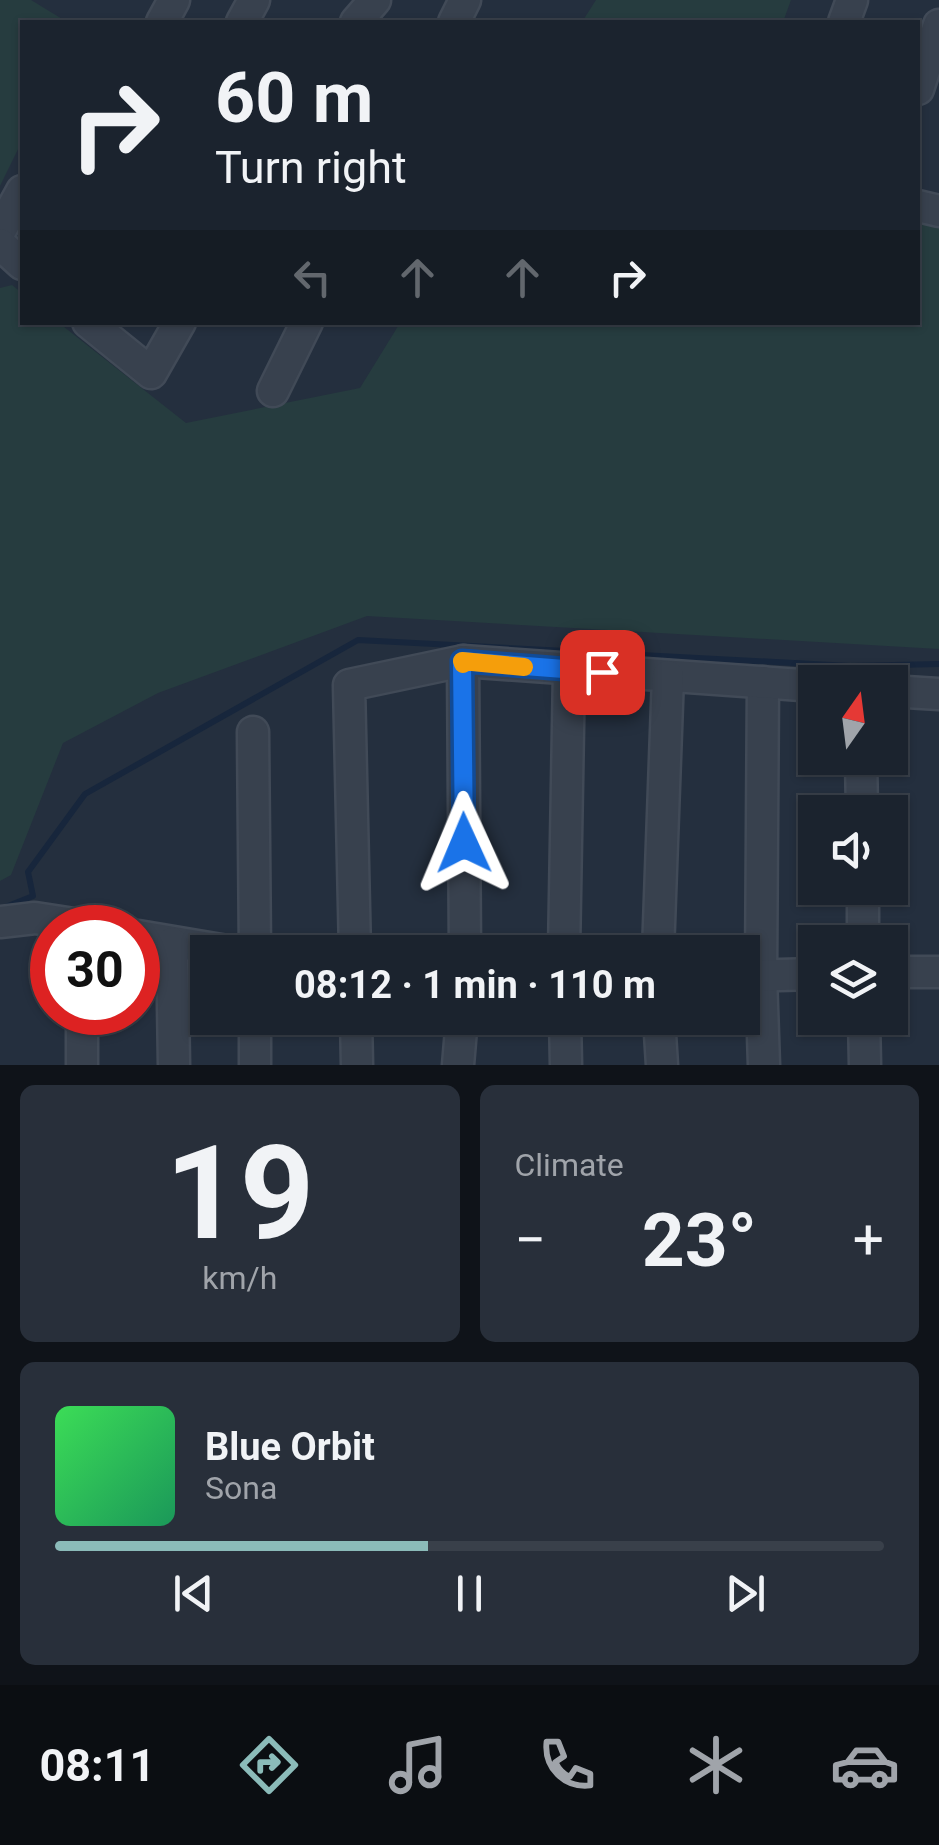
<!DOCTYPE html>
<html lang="en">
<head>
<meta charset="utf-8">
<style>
  body { margin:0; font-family:Roboto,sans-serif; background:#282f3a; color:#f1f3f6; height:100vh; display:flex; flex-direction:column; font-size:38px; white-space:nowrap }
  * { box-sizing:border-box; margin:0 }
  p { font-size:32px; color:#a0a4aa }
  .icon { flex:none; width:55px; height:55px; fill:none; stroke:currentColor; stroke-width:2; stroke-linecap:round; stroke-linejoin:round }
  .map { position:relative; height:1065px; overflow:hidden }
  .panel { display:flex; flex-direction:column; gap:20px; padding:20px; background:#0f1319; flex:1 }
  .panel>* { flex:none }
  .banner { position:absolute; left:20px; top:20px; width:900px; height:305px; border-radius:0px; box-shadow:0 2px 8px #0004,0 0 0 2px #39404a; background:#1b232e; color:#f1f3f6; overflow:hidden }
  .needle { width:65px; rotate:14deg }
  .tools { position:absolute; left:798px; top:665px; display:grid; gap:20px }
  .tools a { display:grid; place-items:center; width:110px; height:110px; border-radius:0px; background:#1b232e; box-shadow:0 2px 8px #0004,0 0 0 2px #39404a; font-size:50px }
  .speed { position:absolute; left:30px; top:905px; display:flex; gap:20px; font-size:50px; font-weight:700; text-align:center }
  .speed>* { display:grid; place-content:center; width:130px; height:130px; border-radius:50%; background:#1b232e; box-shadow:0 2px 8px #0004,0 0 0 2px #39404a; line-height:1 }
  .speed .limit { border:15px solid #d22; background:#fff; color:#111 }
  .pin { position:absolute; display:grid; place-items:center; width:85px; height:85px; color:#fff; margin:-42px; border-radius:20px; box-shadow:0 5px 15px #0006 }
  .me { position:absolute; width:110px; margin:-55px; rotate:359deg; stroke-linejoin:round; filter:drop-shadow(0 0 8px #0008) }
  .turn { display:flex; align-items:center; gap:35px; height:210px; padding:0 30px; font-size:45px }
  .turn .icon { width:130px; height:130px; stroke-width:2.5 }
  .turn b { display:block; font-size:70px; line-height:85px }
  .lanes { display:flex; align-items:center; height:95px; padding:0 30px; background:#0003; justify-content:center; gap:50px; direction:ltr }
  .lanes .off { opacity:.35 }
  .big { font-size:75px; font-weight:700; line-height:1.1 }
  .panel .card { flex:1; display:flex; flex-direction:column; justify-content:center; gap:15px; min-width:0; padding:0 35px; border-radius:15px; background:#282f3a }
  .panel .dial { align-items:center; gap:0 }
  .dial b { font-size:130px; line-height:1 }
  .song { display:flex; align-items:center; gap:30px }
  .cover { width:120px; height:120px; border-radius:15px; background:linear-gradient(135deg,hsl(130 70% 55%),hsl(150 70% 35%)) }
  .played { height:10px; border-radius:5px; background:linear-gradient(90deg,#8bbbb9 45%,#39404a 45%) }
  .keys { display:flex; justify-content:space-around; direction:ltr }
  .heat { display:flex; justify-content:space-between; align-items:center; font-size:55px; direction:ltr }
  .panel .tiles { flex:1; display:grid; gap:20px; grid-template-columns:1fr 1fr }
  .card:last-child { grid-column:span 2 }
  .trip { position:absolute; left:190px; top:935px; width:570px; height:100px; border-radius:0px; background:#1b232e; box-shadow:0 2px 8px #0004,0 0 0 2px #39404a; font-weight:700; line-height:100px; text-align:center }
  .tab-bar { display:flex; height:160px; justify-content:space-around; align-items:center; background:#0b0e12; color:#a0a4aa }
  .tab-bar .icon { width:70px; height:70px }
  .tab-bar .on { color:#8bbbb9 }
  .tab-bar b { font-size:45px; color:#f1f3f6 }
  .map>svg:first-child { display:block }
  .green { fill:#263c3f }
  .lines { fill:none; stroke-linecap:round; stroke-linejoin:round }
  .stream { stroke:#17263c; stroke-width:6 }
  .minor-casing { stroke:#414a57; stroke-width:35 }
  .minor { stroke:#38414e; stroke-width:30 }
  .route-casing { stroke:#114b97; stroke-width:25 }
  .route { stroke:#1a73e8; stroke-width:18 }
  .slow { stroke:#f59e0b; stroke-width:18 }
</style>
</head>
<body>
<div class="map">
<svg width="939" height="1065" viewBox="0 0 939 1065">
  <rect width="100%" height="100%" fill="#242f3e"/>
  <g class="green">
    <polygon points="0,0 31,0 67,22 22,22 22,141 0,186"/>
    <polygon points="596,0 791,0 783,22 582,22"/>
    <polygon points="918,223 939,228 939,649 367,616 158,693 63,743 11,875 0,881 0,288 12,285 22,293 22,322 59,323 186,423 360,388 400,323 918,322"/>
  </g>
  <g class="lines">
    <polyline class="stream" points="3,908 33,896 28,872 85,794 358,640 850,666 939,664"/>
    <defs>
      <g id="minor">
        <polyline points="162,22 174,0"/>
        <polyline points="242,22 254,0"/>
        <polyline points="356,22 375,0"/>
        <polyline points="454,22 465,0"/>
        <polyline points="844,22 852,0"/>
        <polyline points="918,89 939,25"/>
        <polyline points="918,206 939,211"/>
        <polyline points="0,231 22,191"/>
        <polyline points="0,244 22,264"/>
        <polyline points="88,322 151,373 180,322"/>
        <polyline points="273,391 307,322"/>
        <polyline points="463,661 465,952"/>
        <polyline points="763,682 761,976 764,1065"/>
        <polyline points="890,691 939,694"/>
        <polyline points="253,732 255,952"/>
        <polyline points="861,758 862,812"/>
        <polyline points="863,888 863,942"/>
        <polyline points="0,922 35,918 100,928"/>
        <polyline points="138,936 233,952"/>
        <polyline points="172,943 174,1065"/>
        <polyline points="355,952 349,685 463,661 815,686"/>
        <polyline points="564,952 569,671"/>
        <polyline points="658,952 668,676"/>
        <polyline points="890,972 939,972"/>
        <polyline points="742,976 815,974"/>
        <polyline points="82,1012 82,1065"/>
        <polyline points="356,1018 357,1065"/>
        <polyline points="565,1018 566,1065"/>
        <polyline points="659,1018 662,1065"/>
        <polyline points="864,1018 865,1065"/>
        <polyline points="255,1065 255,1018"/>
        <polyline points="458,1065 462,1018"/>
      </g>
    </defs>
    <use href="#minor" class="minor-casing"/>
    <use href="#minor" class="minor"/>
  </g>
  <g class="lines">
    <defs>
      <polyline id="route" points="464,843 462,661 602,672"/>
    </defs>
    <use href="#route" class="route-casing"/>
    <use href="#route" class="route"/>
    <polyline class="slow" points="463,664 462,661 524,667"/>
  </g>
</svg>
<div class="tools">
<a><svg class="needle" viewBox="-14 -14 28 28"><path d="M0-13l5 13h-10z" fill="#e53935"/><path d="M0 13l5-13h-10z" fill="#a0a4aa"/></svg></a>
<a><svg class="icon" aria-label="sound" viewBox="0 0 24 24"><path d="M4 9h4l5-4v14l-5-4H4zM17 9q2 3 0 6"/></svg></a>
<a><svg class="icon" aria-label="layers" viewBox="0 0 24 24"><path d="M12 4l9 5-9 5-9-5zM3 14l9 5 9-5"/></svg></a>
</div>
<div class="speed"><div class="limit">30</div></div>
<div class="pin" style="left:602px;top:672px;background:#d93025"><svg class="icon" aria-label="arrive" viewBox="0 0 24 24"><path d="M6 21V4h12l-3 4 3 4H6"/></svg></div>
<svg class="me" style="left:464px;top:843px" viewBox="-20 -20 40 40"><path d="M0-17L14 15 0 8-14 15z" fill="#1a73e8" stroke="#fff" stroke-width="4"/></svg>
<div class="trip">08:12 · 1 min · 110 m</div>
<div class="banner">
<div class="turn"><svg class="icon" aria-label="right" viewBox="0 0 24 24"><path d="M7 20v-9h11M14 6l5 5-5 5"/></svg><div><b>60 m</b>Turn right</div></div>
<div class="lanes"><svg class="icon off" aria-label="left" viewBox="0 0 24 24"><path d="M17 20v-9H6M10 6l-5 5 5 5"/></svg><svg class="icon off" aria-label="ahead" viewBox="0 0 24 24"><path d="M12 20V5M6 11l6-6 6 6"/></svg><svg class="icon off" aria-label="ahead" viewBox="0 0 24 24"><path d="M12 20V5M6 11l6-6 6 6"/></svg><svg class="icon" aria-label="right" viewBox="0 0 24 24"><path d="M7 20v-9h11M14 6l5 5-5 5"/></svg></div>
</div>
</div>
<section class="panel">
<div class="tiles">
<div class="card dial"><b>19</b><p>km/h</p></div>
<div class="card"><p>Climate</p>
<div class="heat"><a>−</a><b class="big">23°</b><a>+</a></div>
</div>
<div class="card">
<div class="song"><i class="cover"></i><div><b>Blue Orbit</b><p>Sona</p></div></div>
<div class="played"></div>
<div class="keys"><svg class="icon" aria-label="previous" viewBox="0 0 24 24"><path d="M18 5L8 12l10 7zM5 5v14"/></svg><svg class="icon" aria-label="pause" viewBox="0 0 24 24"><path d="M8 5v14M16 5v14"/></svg><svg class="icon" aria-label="next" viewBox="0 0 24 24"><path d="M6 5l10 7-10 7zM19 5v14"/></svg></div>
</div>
</div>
</section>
<nav class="tab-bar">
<b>08:11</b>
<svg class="icon on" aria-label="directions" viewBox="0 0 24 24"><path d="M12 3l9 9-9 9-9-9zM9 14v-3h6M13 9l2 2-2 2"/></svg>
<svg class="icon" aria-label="music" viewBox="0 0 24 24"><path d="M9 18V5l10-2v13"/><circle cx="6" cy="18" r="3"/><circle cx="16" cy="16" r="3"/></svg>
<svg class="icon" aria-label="phone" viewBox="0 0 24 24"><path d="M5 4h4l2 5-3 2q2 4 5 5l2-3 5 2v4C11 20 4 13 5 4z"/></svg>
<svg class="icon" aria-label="climate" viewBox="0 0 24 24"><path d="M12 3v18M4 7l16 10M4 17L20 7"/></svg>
<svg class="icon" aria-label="car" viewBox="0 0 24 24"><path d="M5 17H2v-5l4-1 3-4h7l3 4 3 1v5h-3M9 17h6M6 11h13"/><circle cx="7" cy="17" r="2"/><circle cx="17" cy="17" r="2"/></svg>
</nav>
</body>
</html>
